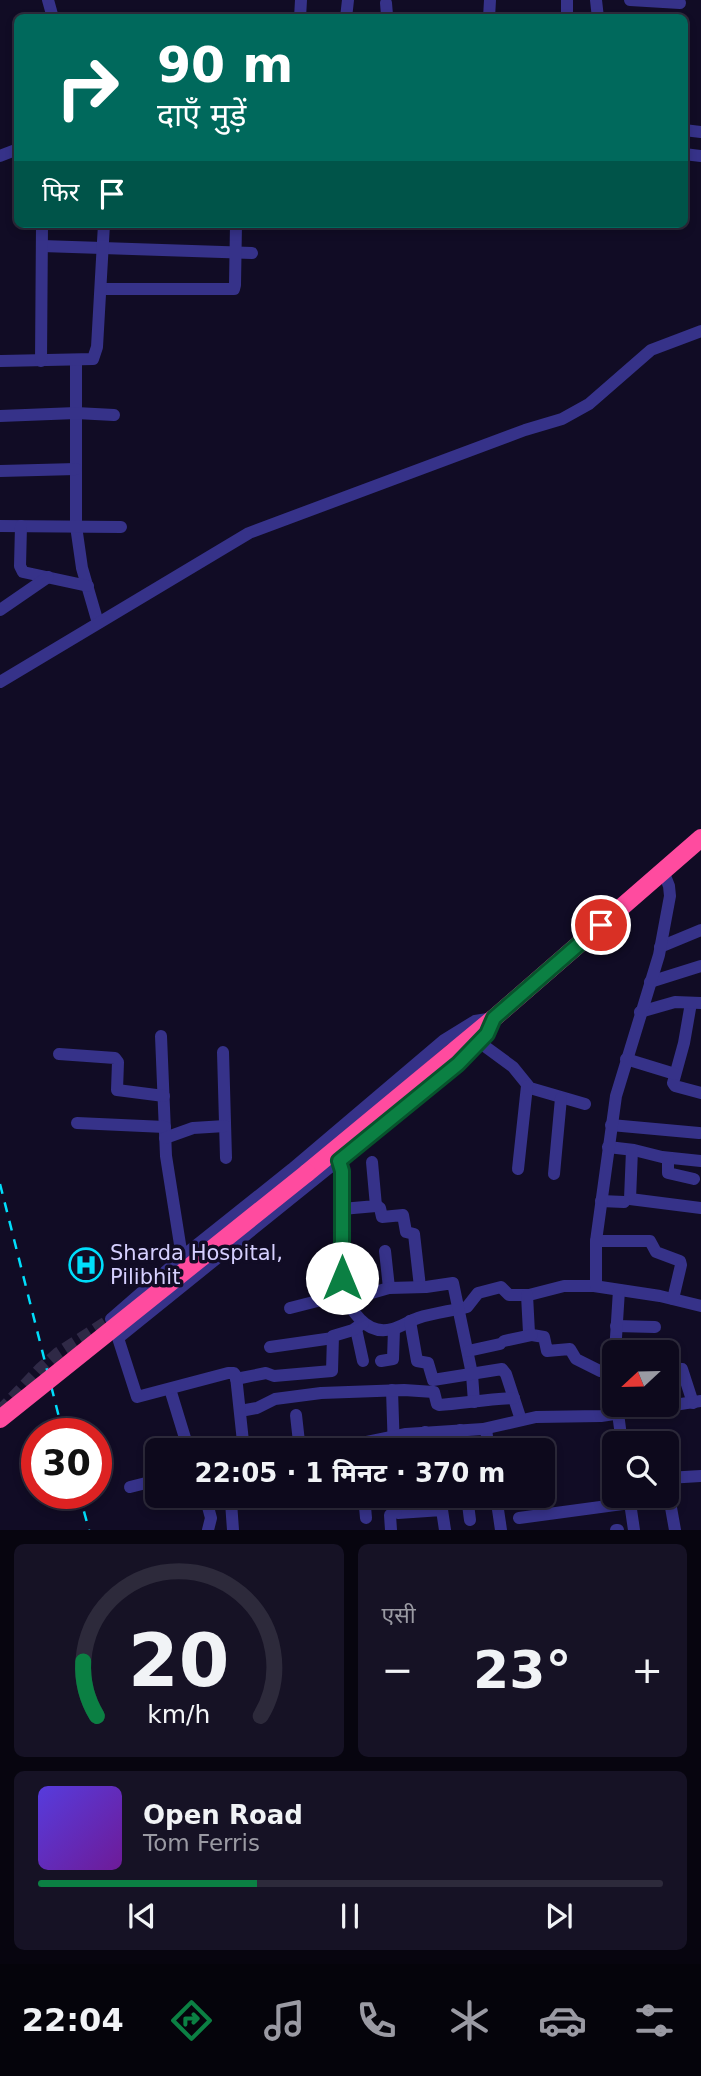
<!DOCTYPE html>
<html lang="hi">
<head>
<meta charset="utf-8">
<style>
  body { margin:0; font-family:"DejaVu Sans","Noto Sans Devanagari",sans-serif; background:#161225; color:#f1f3f6; height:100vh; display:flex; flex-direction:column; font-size:26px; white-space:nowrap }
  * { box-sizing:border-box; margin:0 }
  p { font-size:23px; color:#9a9aa3 }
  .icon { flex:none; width:38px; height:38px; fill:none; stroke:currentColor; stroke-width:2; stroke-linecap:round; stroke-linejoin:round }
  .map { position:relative; height:1530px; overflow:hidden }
  .drawer { display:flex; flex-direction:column; gap:14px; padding:14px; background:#07050f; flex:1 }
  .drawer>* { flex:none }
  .guide { position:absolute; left:14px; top:14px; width:674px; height:214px; border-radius:10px; box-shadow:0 4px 10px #0003,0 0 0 2px #2d2a3b; background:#00695c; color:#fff; overflow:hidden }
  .needle { width:46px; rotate:248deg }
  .controls { position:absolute; left:602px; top:1340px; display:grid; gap:14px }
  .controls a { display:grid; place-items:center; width:77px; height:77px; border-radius:10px; background:#0d091c; box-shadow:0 4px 10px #0003,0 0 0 2px #2d2a3b; font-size:35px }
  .speed { position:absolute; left:21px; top:1418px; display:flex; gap:14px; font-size:35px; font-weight:700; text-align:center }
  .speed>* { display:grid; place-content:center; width:91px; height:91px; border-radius:50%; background:#0d091c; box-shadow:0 4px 10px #0003,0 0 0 2px #2d2a3b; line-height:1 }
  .speed .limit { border:10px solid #d22; background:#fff; color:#111 }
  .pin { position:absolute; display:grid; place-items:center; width:60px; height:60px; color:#fff; margin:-30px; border:4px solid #fff; border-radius:50%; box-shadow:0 2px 7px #0007 }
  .me { position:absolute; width:77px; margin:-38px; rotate:0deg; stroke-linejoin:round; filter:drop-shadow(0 0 5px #0008) }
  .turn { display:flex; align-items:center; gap:24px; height:147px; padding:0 28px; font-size:32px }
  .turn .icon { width:91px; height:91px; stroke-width:2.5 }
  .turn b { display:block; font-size:49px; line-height:60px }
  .then { display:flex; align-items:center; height:66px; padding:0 28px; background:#0003; gap:14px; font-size:26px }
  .big { font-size:52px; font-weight:700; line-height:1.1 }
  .drawer .widget { flex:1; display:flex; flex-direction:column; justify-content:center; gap:10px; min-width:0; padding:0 24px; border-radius:10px; background:#161225 }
  .drawer .dial { align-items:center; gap:0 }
  .dial svg { height:182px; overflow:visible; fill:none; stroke:#2d2a3b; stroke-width:7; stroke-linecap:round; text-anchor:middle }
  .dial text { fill:#f1f3f6; stroke:none }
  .song { display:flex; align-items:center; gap:21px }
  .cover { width:84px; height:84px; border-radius:10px; background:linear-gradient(135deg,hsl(250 70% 55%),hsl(280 70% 35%)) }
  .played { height:7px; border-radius:4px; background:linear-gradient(90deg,#0b8043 35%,#2d2a3b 35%) }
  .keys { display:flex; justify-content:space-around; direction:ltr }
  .heat { display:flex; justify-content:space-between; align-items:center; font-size:38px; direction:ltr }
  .drawer .tiles { flex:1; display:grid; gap:14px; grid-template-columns:1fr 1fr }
  .widget:last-child { grid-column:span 2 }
  .trip { position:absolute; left:145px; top:1438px; width:410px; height:70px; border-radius:10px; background:#0d091c; box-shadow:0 4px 10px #0003,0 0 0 2px #2d2a3b; font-weight:700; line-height:70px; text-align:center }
  .tabs { display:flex; height:112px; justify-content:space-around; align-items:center; background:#05040b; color:#9a9aa3 }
  .tabs .icon { width:49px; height:49px }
  .tabs .current { color:#0b8043 }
  .tabs b { font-size:32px; color:#f1f3f6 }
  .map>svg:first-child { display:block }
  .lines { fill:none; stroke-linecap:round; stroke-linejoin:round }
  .minor-tunnel { stroke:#2f2946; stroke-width:12; stroke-dasharray:12 6; stroke-linecap:butt }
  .minor { stroke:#363289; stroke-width:12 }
  .highway { stroke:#ff4b9f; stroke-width:18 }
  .rail { stroke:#00defb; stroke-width:2.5; stroke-dasharray:10 9; stroke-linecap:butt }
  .highway-bridge { stroke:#ff4b9f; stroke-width:18 }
  .route-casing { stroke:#07532c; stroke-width:18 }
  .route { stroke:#0b8043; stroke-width:12 }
  .labels { text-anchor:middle; stroke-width:7; stroke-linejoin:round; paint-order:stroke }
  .poi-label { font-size:21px; fill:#d6d0ff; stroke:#110c25; text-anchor:start }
</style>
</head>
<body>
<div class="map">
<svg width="701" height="1530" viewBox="0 0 701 1530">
  <rect width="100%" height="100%" fill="#110c25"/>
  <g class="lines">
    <polyline class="minor-tunnel" points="0,1411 41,1368 58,1353 111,1319"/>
    <g class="minor">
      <polyline points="48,0 53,18"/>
      <polyline points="567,0 567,18"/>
      <polyline points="596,0 598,18"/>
      <polyline points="630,0 680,3"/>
      <polyline points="386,3 387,15 389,18"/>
      <polyline points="300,18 301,0"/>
      <polyline points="346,18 348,0"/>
      <polyline points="489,18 490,0"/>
      <polyline points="684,130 701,132"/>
      <polyline points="684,154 701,156"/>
      <polyline points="0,156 18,149"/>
      <polyline points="42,246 252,253"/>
      <polyline points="101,289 234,289 235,285 236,224"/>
      <polyline points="76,360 76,526 82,568 98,623"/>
      <polyline points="1,361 93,359 97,347 104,224"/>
      <polyline points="41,361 42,224"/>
      <polyline points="0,416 76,413 114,415"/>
      <polyline points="0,471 76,469"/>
      <polyline points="0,526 121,527"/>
      <polyline points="21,526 20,566 23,572 88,586"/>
      <polyline points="0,610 48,577"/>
      <polyline points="0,682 249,533 525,430 562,419 589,404 651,350 701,331"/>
      <polyline points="660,947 701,930"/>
      <polyline points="650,982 701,966"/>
      <polyline points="691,1003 684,1043 673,1083 675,1086 701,1093"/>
      <polyline points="640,1012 675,1002 701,1003"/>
      <polyline points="161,1036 166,1156 182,1257"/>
      <polyline points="479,1042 513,1067 530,1088 585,1104"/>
      <polyline points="223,1052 226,1158"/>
      <polyline points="59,1054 115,1058 118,1062 117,1090 164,1096"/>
      <polyline points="626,1059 675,1074"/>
      <polyline points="77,1123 165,1127"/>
      <polyline points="611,1125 699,1133"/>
      <polyline points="165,1138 193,1128 225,1126"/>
      <polyline points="608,1147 634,1150 662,1157 701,1161"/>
      <polyline points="632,1150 630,1199 701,1208"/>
      <polyline points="668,1158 668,1173 694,1179"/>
      <path d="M339,1161L342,1171L343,1287C349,1310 366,1336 392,1329C401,1327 409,1321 418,1318C434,1313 451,1311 467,1307L478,1293L501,1287L509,1295H529L564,1286H594L660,1296L701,1306"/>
      <polyline points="518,1169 527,1086"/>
      <polyline points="554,1174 561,1098"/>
      <polyline points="601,1201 624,1202"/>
      <polyline points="376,1205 380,1208 382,1217 403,1215 406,1232 414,1234 420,1287"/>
      <polyline points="342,1209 376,1206 372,1162"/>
      <polyline points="596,1241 650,1241 656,1252 680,1261 681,1265 673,1299"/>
      <polyline points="385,1251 389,1288"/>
      <polyline points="596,1286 596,1241 616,1096 659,955 670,896 669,886 663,871"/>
      <polyline points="527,1295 529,1333 532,1335 544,1337 547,1351 570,1349 576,1359 600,1371 614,1372"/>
      <polyline points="347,1300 389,1288 426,1287 453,1283 472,1374 474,1402"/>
      <polyline points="290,1308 345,1294"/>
      <polyline points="111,1319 188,1252 292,1169 444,1040 475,1021 494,1018"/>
      <polyline points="410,1321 417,1361 428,1363 433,1380 502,1369 506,1374 521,1420"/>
      <polyline points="616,1326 655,1327"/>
      <polyline points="356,1329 363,1361"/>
      <polyline points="504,1341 532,1335"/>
      <polyline points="270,1347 333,1338"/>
      <polyline points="468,1351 500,1344"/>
      <polyline points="615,1353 619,1290"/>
      <polyline points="381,1361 393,1359 394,1329"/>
      <polyline points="667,1368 682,1369 693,1403"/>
      <polyline points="236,1379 266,1373 274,1376 332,1371 333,1336 353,1330 363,1323"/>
      <polyline points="170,1389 189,1451"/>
      <polyline points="392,1390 394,1451"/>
      <path d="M240,1411L257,1408L275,1399L321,1393L404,1390L434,1392L437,1404L439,1405C464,1403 489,1399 514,1398"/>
      <polyline points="618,1413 622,1444"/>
      <polyline points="296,1415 300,1451"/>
      <polyline points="486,1429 489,1451"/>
      <polyline points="460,1430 462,1451"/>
      <polyline points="425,1432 427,1451"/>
      <polyline points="244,1451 236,1376 234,1373 228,1373 137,1397 118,1338 458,1064 487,1034 490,1028"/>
      <polyline points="323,1451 406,1434 483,1429 536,1417 601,1416 701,1401"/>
      <polyline points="667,1478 701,1476"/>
      <polyline points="130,1487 158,1480"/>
      <polyline points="205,1496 211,1518 208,1530"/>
      <polyline points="364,1496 366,1518"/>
      <polyline points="395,1496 396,1511 398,1513 442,1510 445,1530"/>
      <polyline points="467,1496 470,1520"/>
      <polyline points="496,1496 501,1530"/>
      <polyline points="629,1496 634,1530"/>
      <polyline points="231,1502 233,1530"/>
      <polyline points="519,1518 630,1503 669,1501 670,1502 675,1530"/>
      <polyline points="391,1530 390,1515 396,1511"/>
      <polyline points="616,1530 618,1530"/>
    </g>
    <polyline class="highway" points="307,1173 494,1018 701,838"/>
    <g class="rail">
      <polyline points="0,1184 63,1433"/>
      <polyline points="79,1493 89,1530"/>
    </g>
    <polyline class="highway-bridge" points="0,1419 307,1173"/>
  </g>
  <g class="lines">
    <defs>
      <polyline id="route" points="342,1278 342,1171 339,1161 458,1064 487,1034 494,1018 601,925"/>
    </defs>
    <use href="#route" class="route-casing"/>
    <use href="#route" class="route"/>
  </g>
  <defs>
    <symbol id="hospital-ring" viewBox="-11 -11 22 22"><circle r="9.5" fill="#110c25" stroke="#00defb" stroke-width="1.5"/><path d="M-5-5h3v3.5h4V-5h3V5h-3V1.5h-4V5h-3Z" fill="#00defb"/></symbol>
  </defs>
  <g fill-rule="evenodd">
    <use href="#hospital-ring" x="67" y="1246" width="38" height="38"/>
  </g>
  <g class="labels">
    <g class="poi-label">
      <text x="110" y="1260">Sharda Hospital,<tspan x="110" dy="24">Pilibhit</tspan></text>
    </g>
  </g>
</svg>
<div class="controls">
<a><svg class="needle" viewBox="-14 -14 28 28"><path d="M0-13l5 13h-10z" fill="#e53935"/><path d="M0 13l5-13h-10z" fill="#9a9aa3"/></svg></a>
<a><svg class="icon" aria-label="search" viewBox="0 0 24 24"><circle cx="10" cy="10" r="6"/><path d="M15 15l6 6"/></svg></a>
</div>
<div class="speed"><div class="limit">30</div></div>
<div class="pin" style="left:601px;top:925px;background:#d93025"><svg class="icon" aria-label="arrive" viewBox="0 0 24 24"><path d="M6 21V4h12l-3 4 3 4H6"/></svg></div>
<svg class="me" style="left:342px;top:1278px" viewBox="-20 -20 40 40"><circle r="19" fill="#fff"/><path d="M0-13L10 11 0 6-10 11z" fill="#0b8043"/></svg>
<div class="trip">22:05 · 1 मिनट · 370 m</div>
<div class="guide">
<div class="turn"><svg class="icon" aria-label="right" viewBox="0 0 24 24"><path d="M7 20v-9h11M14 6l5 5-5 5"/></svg><div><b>90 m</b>दाएँ मुड़ें</div></div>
<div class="then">फिर<svg class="icon" aria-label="arrive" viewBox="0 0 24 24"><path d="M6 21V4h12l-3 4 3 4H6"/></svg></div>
</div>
</div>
<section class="drawer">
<div class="tiles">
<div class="widget dial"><svg viewBox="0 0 100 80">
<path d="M14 69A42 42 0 1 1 86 69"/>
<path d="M14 69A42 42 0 0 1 8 45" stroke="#0b8043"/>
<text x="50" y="56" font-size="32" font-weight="700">20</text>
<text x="50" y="72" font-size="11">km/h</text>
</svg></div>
<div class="widget"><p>एसी</p>
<div class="heat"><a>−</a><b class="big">23°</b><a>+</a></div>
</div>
<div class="widget">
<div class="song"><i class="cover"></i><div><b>Open Road</b><p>Tom Ferris</p></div></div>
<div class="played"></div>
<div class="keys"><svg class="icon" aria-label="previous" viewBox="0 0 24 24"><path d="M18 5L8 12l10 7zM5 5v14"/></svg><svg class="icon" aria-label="pause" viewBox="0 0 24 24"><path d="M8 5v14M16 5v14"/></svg><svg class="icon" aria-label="next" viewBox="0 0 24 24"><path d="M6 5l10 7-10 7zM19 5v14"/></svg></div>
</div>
</div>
</section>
<nav class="tabs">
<b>22:04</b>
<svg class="icon current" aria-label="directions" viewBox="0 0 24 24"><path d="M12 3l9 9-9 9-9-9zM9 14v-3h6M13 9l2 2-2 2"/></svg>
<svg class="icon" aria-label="music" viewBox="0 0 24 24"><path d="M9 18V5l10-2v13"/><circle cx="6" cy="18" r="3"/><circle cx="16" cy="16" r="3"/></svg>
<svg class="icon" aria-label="phone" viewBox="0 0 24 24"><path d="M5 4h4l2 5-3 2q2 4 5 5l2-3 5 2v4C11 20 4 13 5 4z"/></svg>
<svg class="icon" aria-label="climate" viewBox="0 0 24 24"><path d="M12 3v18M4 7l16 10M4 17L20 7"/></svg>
<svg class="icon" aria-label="car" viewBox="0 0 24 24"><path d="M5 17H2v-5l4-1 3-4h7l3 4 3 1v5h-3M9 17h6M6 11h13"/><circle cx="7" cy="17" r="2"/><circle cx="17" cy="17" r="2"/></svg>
<svg class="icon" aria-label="filters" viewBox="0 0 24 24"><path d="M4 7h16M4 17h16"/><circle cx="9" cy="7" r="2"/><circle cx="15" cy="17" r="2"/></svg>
</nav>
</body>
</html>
